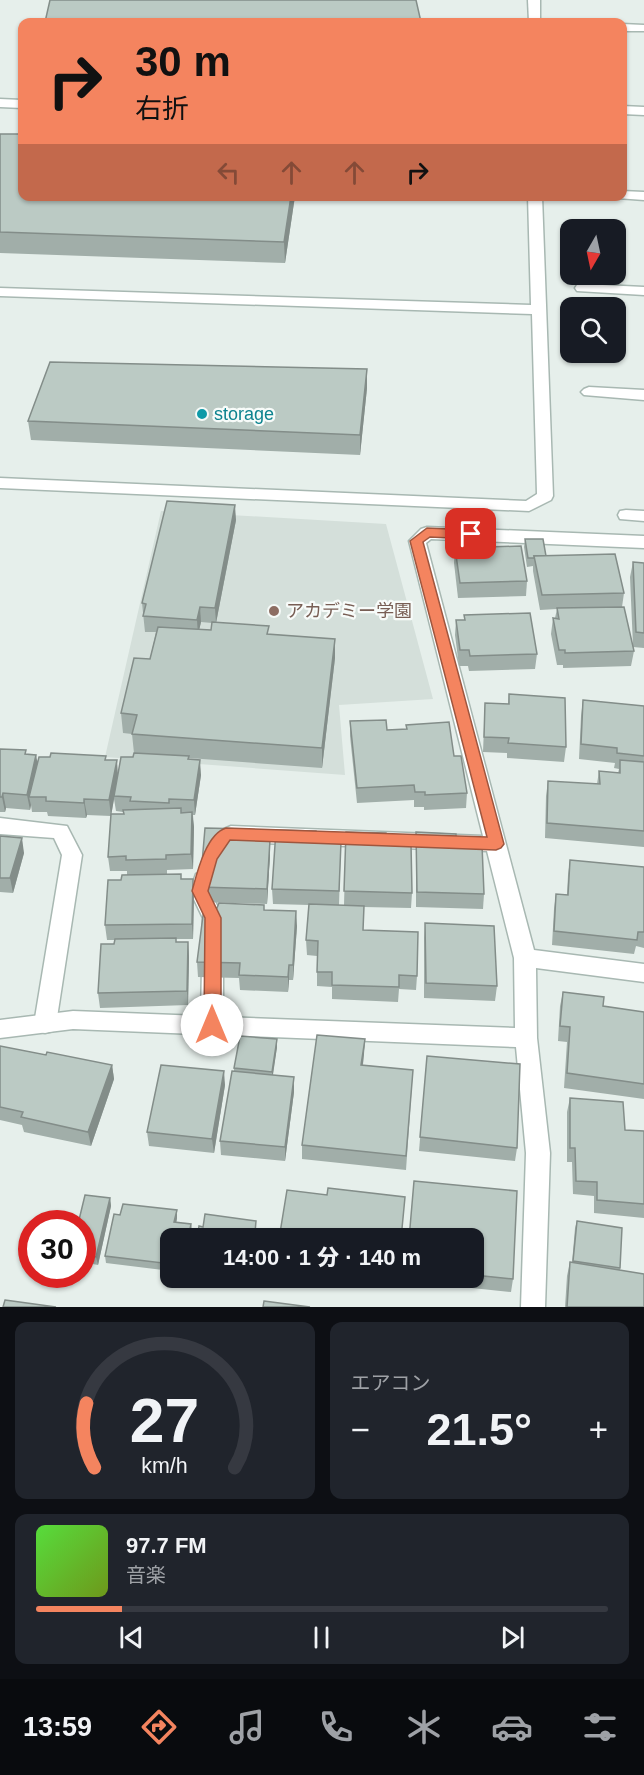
<!DOCTYPE html>
<html lang="ja">
<head>
<meta charset="utf-8">
<style>
  body { margin:0; font-family:Helvetica,"Noto Sans JP",sans-serif; background:#20242c; color:#f1f3f6; height:100vh; display:flex; flex-direction:column; font-size:22px; white-space:nowrap }
  * { box-sizing:border-box; margin:0 }
  p { font-size:20px; color:#9ea1a6 }
  .icon { flex:none; width:33px; height:33px; fill:none; stroke:currentColor; stroke-width:2; stroke-linecap:round; stroke-linejoin:round }
  .map { position:relative; height:1307px; overflow:hidden }
  .panel { display:flex; flex-direction:column; gap:15px; padding:15px; background:#0d0f14; flex:1 }
  .panel>* { flex:none }
  .top-card { position:absolute; left:18px; top:18px; width:609px; height:183px; border-radius:12px; box-shadow:0 2px 4px #0004; background:#f4845f; color:#111; overflow:hidden }
  .needle { width:39px; rotate:189deg }
  .controls { position:absolute; left:560px; top:219px; display:grid; gap:12px }
  .controls a { display:grid; place-items:center; width:66px; height:66px; border-radius:12px; background:#171b24; box-shadow:0 2px 4px #0004; font-size:30px }
  .speed { position:absolute; left:18px; top:1210px; display:flex; gap:12px; font-size:30px; font-weight:700; text-align:center }
  .speed>* { display:grid; place-content:center; width:78px; height:78px; border-radius:50%; background:#171b24; box-shadow:0 2px 4px #0004; line-height:1 }
  .speed .limit { border:9px solid #d22; background:#fff; color:#111 }
  .pin { position:absolute; display:grid; place-items:center; width:51px; height:51px; color:#fff; margin:-26px; border-radius:12px; box-shadow:0 3px 9px #0006 }
  .me { position:absolute; width:66px; margin:-33px; rotate:0deg; stroke-linejoin:round; filter:drop-shadow(0 0 4px #0008) }
  .turn { display:flex; align-items:center; gap:21px; height:126px; padding:0 18px; font-size:27px }
  .turn .icon { width:78px; height:78px; stroke-width:2.5 }
  .turn b { display:block; font-size:42px; line-height:51px }
  .lanes { display:flex; align-items:center; height:57px; padding:0 18px; background:#0003; justify-content:center; gap:30px; direction:ltr }
  .lanes .off { opacity:.35 }
  .big { font-size:45px; font-weight:800; line-height:1.1 }
  .panel .widget { flex:1; display:flex; flex-direction:column; justify-content:center; gap:9px; min-width:0; padding:0 21px; border-radius:12px; background:#20242c }
  .panel .dial { align-items:center; gap:0 }
  .dial svg { height:156px; overflow:visible; fill:none; stroke:#363941; stroke-width:7; stroke-linecap:round; text-anchor:middle }
  .dial text { fill:#f1f3f6; stroke:none }
  .song { display:flex; align-items:center; gap:18px }
  .cover { width:72px; height:72px; border-radius:9px; background:linear-gradient(135deg,hsl(110 70% 55%),hsl(80 70% 35%)) }
  .played { height:6px; border-radius:3px; background:linear-gradient(90deg,#f4845f 15%,#363941 15%) }
  .keys { display:flex; justify-content:space-around; direction:ltr }
  .heat { display:flex; justify-content:space-between; align-items:center; font-size:33px; direction:ltr }
  .panel .tiles { flex:1; display:grid; gap:15px; grid-template-columns:1fr 1fr }
  .widget:last-child { grid-column:span 2 }
  .trip { position:absolute; left:160px; top:1228px; width:324px; height:60px; border-radius:12px; background:#171b24; box-shadow:0 2px 4px #0004; font-weight:800; line-height:60px; text-align:center }
  .dock { display:flex; height:96px; justify-content:space-around; align-items:center; background:#090b0e; color:#9ea1a6 }
  .dock .icon { width:42px; height:42px }
  .dock .on { color:#f4845f }
  .dock b { font-size:27px; color:#f1f3f6 }
  .map>svg:first-child { display:block }
  .built { fill:#d4dfda }
  .lines { fill:none; stroke-linecap:round; stroke-linejoin:round }
  .lane-casing { stroke:#a8b8b2; stroke-width:3 }
  .street-casing { stroke:#a8b8b2; stroke-width:3 }
  .lane { fill:#fff; fill-rule:evenodd }
  .street { fill:#fff; fill-rule:evenodd }
  .wall { fill:#a1aea9; fill-rule:evenodd }
  .shaded-wall { fill:#838d89 }
  .building { fill:#bbcac4; stroke:#838d89; stroke-width:1.5 }
  .route { fill:#f4845f; stroke:#9f563e; stroke-width:1.5 }
  .culture-dot { fill:#0f9aa8; stroke:#f7fbf9; stroke-width:2 }
  .education-dot { fill:#8d6e63; stroke:#f7fbf9; stroke-width:2 }
  .labels { text-anchor:middle; stroke-width:4.5; stroke-linejoin:round; paint-order:stroke }
  .culture-label { font-size:18px; fill:#0d838f; stroke:#f7fbf9; text-anchor:start }
  .education-label { font-size:18px; fill:#785e54; stroke:#f7fbf9; text-anchor:start }
</style>
</head>
<body>
<div class="map">
<svg width="644" height="1307" viewBox="0 0 644 1307">
  <rect width="100%" height="100%" fill="#e6efeb"/>
  <polygon class="built" points="161,511 386,524 433,699 339,705 345,775 105,757"/>
  <g class="lines">
    <defs>
      <g id="lane">
        <polygon points="528,0 540,0 540,22 529,22"/>
        <polygon points="622,24 644,25 644,31 622,31"/>
        <polygon points="0,99 22,100 22,108 0,107"/>
        <polygon points="622,106 644,107 644,115 622,114"/>
        <polygon points="622,191 644,192 644,200 617,198 622,196"/>
        <polygon points="528,196 542,196 553,496 551,500 529,511 0,488 0,478 526,501 537,494 532,314 0,296 0,288 531,305"/>
        <polygon points="582,284 644,287 644,295 577,291 575,288 577,285"/>
        <polygon points="589,387 644,390 644,400 584,395 581,392 584,389"/>
        <polygon points="626,510 644,511 644,521 620,519 618,515 620,511"/>
        <polygon points="0,818 67,826 82,855 56,1024 53,1031 45,1033 37,1031 34,1024 62,855 54,838 0,834"/>
      </g>
      <polygon id="street" points="427,527 644,536 644,548 431,539 426,543 534,950 644,964 644,982 536,968 537,1038 550,1153 545,1307 521,1307 526,1153 516,1047 73,1029 0,1038 0,1020 73,1011 201,1016 203,918 190,891 196,874 203,872 210,874 213,880 210,891 223,918 223,1017 515,1028 514,958 487,851 231,842 224,839 221,834 224,829 231,826 483,836 409,541 421,529"/>
    </defs>
    <use href="#lane" class="lane-casing"/>
    <use href="#street" class="street-casing"/>
    <use href="#lane" class="lane"/>
    <use href="#street" class="street"/>
  </g>
  <g class="wall">
    <polygon points="0,134 22,196 295,196 285,263 0,253"/>
    <polygon points="367,369 367,388 360,455 31,440 28,421"/>
    <path d="M236,520L216,623L269,634L335,639V658L322,768L189,758L201,775L195,815H193L194,827L193,869L167,870V874L127,875V871H110L108,857L124,814L123,812L116,811L114,799L111,816L87,815L86,818L48,816L47,812H32L31,805L30,810L6,808L5,812H0V749L27,755L38,761L106,756V760L118,773L133,757L134,753L132,734L123,733L121,713L150,659L156,632H145L142,603ZM201,622L212,623L211,630H199Z"/>
    <polygon points="525,539 546,556 624,593 622,607 633,646 630,577 633,562 644,563 644,648 633,647 634,651 631,666 563,668 563,665 557,665 551,634 553,618 555,618 557,609 540,610 533,571 533,566 527,567 524,547"/>
    <polygon points="455,548 527,581 526,596 458,598 454,563"/>
    <polygon points="464,615 537,654 535,669 469,671 468,666 459,666 455,635 456,620 464,620"/>
    <polygon points="509,694 566,747 564,762 507,758 507,753 483,752 485,703 508,704"/>
    <polygon points="583,700 644,706 644,847 545,838 546,796 548,781 597,784 599,771 618,773 619,769 614,768 615,763 579,759 581,716"/>
    <polygon points="350,721 387,730 406,729 406,725 454,756 467,793 466,808 424,810 424,807 414,807 414,800 357,803 350,736"/>
    <polygon points="346,832 386,837 396,843 412,893 411,908 364,907 363,930 417,976 416,990 399,989 398,1002 332,999 332,987 317,986 317,956 307,955 306,940 309,905 273,904 272,889 316,835 326,841 341,842 339,905 344,905"/>
    <polygon points="416,832 456,838 467,845 484,894 483,909 416,907"/>
    <polygon points="245,833 255,839 270,855 267,904 201,902 200,887"/>
    <polygon points="0,836 24,853 13,893 0,892"/>
    <polygon points="570,860 644,867 644,948 636,946 634,954 552,945 554,909 556,894 567,895 568,875"/>
    <polygon points="181,879 193,879 194,894 193,939 176,939 176,942 188,942 189,957 188,1005 100,1008 98,993 115,940 107,940 105,925"/>
    <polygon points="264,910 297,926 293,980 289,980 288,992 240,990 239,978 198,977 197,962"/>
    <polygon points="425,923 497,986 495,1001 424,998 424,938"/>
    <polygon points="563,992 603,1006 644,1012 644,1099 564,1088 567,1042 558,1041 560,1006"/>
    <polygon points="277,1039 277,1047 273,1075 294,1092 285,1161 221,1155 220,1141 234,1072 234,1068"/>
    <polygon points="365,1039 363,1065 413,1070 406,1170 302,1159 302,1145"/>
    <polygon points="0,1046 46,1055 112,1065 114,1079 91,1146 24,1132 22,1125 0,1120"/>
    <polygon points="427,1056 517,1148 515,1161 419,1151"/>
    <polygon points="225,1085 214,1153 149,1146 147,1132"/>
    <polygon points="570,1098 625,1130 644,1131 644,1218 594,1213 594,1196 573,1194 572,1162 567,1162 567,1112"/>
    <polygon points="110,1198 111,1206 98,1265 82,1262 82,1224"/>
    <polygon points="120,1215 177,1218 176,1222 192,1231 171,1239 171,1271 106,1263 105,1256"/>
    <polygon points="577,1221 620,1268 620,1270 644,1307 565,1307 567,1276 570,1262 572,1263 575,1228"/>
    <polygon points="474,1239 513,1279 511,1292 405,1281 406,1278 474,1278"/>
    <polygon points="199,1278 264,1278 263,1286"/>
    <polygon points="348,1278 398,1278 397,1288 348,1282"/>
  </g>
  <g class="shaded-wall">
    <polygon points="291,196 295,196 285,263 284,242"/>
    <polygon points="367,369 367,388 360,455 360,435"/>
    <polygon points="235,505 236,520 216,623 215,608"/>
    <polygon points="200,607 201,622 198,635 197,620"/>
    <polygon points="335,639 335,658 322,768 322,748"/>
    <polygon points="36,755 39,770 29,797 31,805 30,810 27,795"/>
    <polygon points="117,760 118,776 111,816 109,800"/>
    <polygon points="200,760 201,775 195,815 194,800"/>
    <polygon points="3,793 6,808 5,812 2,797"/>
    <polygon points="84,799 87,815 86,818 84,803"/>
    <polygon points="192,812 194,827 193,869 191,854"/>
    <polygon points="22,838 24,853 13,893 10,878"/>
    <polygon points="270,840 270,855 267,904 267,889"/>
    <polygon points="193,879 194,894 193,939 192,924"/>
    <polygon points="296,911 297,926 293,980 293,965"/>
    <polygon points="188,942 189,957 188,1005 187,991"/>
    <polygon points="289,965 289,980 288,992 288,977"/>
    <polygon points="277,1039 277,1047 272,1080 272,1072"/>
    <polygon points="365,1039 364,1054 361,1079 361,1065"/>
    <polygon points="112,1065 114,1079 91,1146 88,1132"/>
    <polygon points="224,1071 225,1085 214,1153 212,1139"/>
    <polygon points="294,1077 294,1092 285,1161 285,1147"/>
    <polygon points="110,1198 111,1206 98,1265 96,1257"/>
    <polygon points="177,1210 177,1218 175,1230 174,1222"/>
    <polygon points="191,1224 192,1231 190,1239 188,1239"/>
  </g>
  <g class="building">
    <polygon points="50,0 416,0 421,22 45,22"/>
    <polygon points="0,134 22,134 22,196 291,196 284,242 0,232"/>
    <polygon points="50,362 367,369 360,435 28,421"/>
    <polygon points="167,501 235,505 215,608 200,607 197,620 143,616 146,604 142,603"/>
    <polygon points="525,539 543,539 546,556 534,556 535,558 528,558"/>
    <polygon points="521,546 527,581 460,583 455,548"/>
    <polygon points="615,554 624,593 542,595 534,556"/>
    <polygon points="633,562 644,563 644,633 636,632"/>
    <polygon points="624,607 634,651 565,653 565,650 559,650 553,618 559,619 557,608"/>
    <polygon points="530,613 537,654 470,656 469,650 460,650 456,620 465,620 464,615"/>
    <polygon points="212,622 269,626 267,634 335,639 322,748 132,734 137,715 121,713 134,658 150,659 158,627 211,630"/>
    <polygon points="509,694 565,698 566,747 508,743 509,738 484,737 485,703 509,704"/>
    <polygon points="583,700 644,706 644,756 617,753 617,748 581,744"/>
    <polygon points="386,720 387,730 407,729 406,725 449,722 454,756 461,756 467,793 425,795 425,792 415,792 414,785 357,788 350,721"/>
    <polygon points="0,749 26,750 25,754 36,755 27,795 3,793 2,797 0,797"/>
    <polygon points="51,753 106,756 105,760 117,760 109,800 84,799 84,803 46,801 46,797 29,797 39,757 50,757"/>
    <polygon points="134,753 189,756 188,759 200,760 194,800 169,799 169,803 130,801 131,797 114,796 121,757 133,757"/>
    <polygon points="620,760 644,762 644,831 547,823 548,781 600,784 599,771 620,773"/>
    <polygon points="181,808 181,813 192,812 191,854 166,855 166,859 126,860 126,856 108,857 111,814 124,814 123,810"/>
    <polygon points="205,828 245,829 245,833 255,833 254,839 270,840 267,889 200,887"/>
    <polygon points="276,830 316,831 316,835 325,835 326,841 341,842 339,891 272,889"/>
    <polygon points="346,832 386,833 386,837 396,837 396,843 411,844 412,893 344,891"/>
    <polygon points="416,832 456,834 456,838 466,838 467,845 482,845 484,894 417,892"/>
    <polygon points="0,836 22,838 10,878 0,878"/>
    <polygon points="570,860 644,867 644,932 638,932 637,940 554,931 556,894 568,895"/>
    <polygon points="181,874 181,879 193,879 192,924 105,925 108,880 121,880 122,875"/>
    <polygon points="219,903 264,905 264,910 296,911 293,965 289,965 288,977 239,975 240,963 197,962 204,908 217,908"/>
    <polygon points="309,904 364,906 363,930 418,932 417,976 399,975 399,987 332,985 332,972 317,972 318,941 306,940"/>
    <polygon points="425,923 494,926 497,986 426,983"/>
    <polygon points="176,938 176,942 188,942 187,991 98,993 101,944 114,944 115,939"/>
    <polygon points="563,992 604,997 603,1006 644,1012 644,1084 567,1073 570,1027 560,1026"/>
    <polygon points="317,1035 365,1039 361,1065 413,1070 406,1156 302,1145"/>
    <polygon points="240,1036 277,1039 272,1072 234,1068"/>
    <polygon points="0,1046 46,1055 47,1052 112,1065 88,1132 21,1117 23,1112 0,1107"/>
    <polygon points="427,1056 520,1064 517,1148 420,1137"/>
    <polygon points="161,1065 224,1071 212,1139 147,1132"/>
    <polygon points="232,1071 294,1077 285,1147 220,1141"/>
    <polygon points="570,1098 623,1102 625,1130 644,1131 644,1204 597,1200 597,1182 576,1181 575,1148 570,1148"/>
    <polygon points="414,1181 517,1191 513,1279 474,1275 474,1239 409,1239"/>
    <polygon points="328,1188 405,1197 401,1239 279,1239 287,1190 327,1195"/>
    <polygon points="85,1195 110,1198 96,1257 82,1255 82,1224 78,1224"/>
    <polygon points="123,1204 177,1210 174,1222 191,1224 188,1239 171,1239 171,1264 105,1256 114,1214 120,1215"/>
    <polygon points="205,1214 256,1221 255,1233 269,1236 269,1239 197,1239 199,1226 203,1227"/>
    <polygon points="577,1221 622,1228 620,1268 573,1261"/>
    <polygon points="570,1262 644,1274 644,1307 567,1307"/>
    <polygon points="5,1300 56,1307 3,1307"/>
    <polygon points="264,1301 310,1307 263,1307"/>
  </g>
  <path class="route" d="M427,528L471,530L477,534L471,539L430,537L423,542L504,844L501,848L496,850L230,840L217,859L208,891L221,918V1025L218,1030L212,1032L207,1030L204,1025L205,918L192,891C197,873 206,834 226,828L487,837L410,541Z"/>
  <circle class="culture-dot" cx="202" cy="414" r="6"/>
  <circle class="education-dot" cx="274" cy="611" r="6"/>
  <g class="labels">
    <g class="culture-label">
      <text x="214" y="420">storage</text>
    </g>
    <g class="education-label">
      <text x="286" y="617">アカデミー学園</text>
    </g>
  </g>
</svg>
<div class="controls">
<a><svg class="needle" viewBox="-14 -14 28 28"><path d="M0-13l5 13h-10z" fill="#e53935"/><path d="M0 13l5-13h-10z" fill="#9ea1a6"/></svg></a>
<a><svg class="icon" aria-label="search" viewBox="0 0 24 24"><circle cx="10" cy="10" r="6"/><path d="M15 15l6 6"/></svg></a>
</div>
<div class="speed"><div class="limit">30</div></div>
<div class="pin" style="left:471px;top:534px;background:#d93025"><svg class="icon" aria-label="arrive" viewBox="0 0 24 24"><path d="M6 21V4h12l-3 4 3 4H6"/></svg></div>
<svg class="me" style="left:212px;top:1025px" viewBox="-20 -20 40 40"><circle r="19" fill="#fff"/><path d="M0-13L10 11 0 6-10 11z" fill="#f4845f"/></svg>
<div class="trip">14:00 · 1 分 · 140 m</div>
<div class="top-card">
<div class="turn"><svg class="icon" aria-label="right" viewBox="0 0 24 24"><path d="M7 20v-9h11M14 6l5 5-5 5"/></svg><div><b>30 m</b>右折</div></div>
<div class="lanes"><svg class="icon off" aria-label="left" viewBox="0 0 24 24"><path d="M17 20v-9H6M10 6l-5 5 5 5"/></svg><svg class="icon off" aria-label="ahead" viewBox="0 0 24 24"><path d="M12 20V5M6 11l6-6 6 6"/></svg><svg class="icon off" aria-label="ahead" viewBox="0 0 24 24"><path d="M12 20V5M6 11l6-6 6 6"/></svg><svg class="icon" aria-label="right" viewBox="0 0 24 24"><path d="M7 20v-9h11M14 6l5 5-5 5"/></svg></div>
</div>
</div>
<section class="panel">
<div class="tiles">
<div class="widget dial"><svg viewBox="0 0 100 80">
<path d="M14 69A42 42 0 1 1 86 69"/>
<path d="M14 69A42 42 0 0 1 10 36" stroke="#f4845f"/>
<text x="50" y="56" font-size="32" font-weight="700">27</text>
<text x="50" y="72" font-size="11">km/h</text>
</svg></div>
<div class="widget"><p>エアコン</p>
<div class="heat"><a>−</a><b class="big">21.5°</b><a>+</a></div>
</div>
<div class="widget">
<div class="song"><i class="cover"></i><div><b>97.7 FM</b><p>音楽</p></div></div>
<div class="played"></div>
<div class="keys"><svg class="icon" aria-label="previous" viewBox="0 0 24 24"><path d="M18 5L8 12l10 7zM5 5v14"/></svg><svg class="icon" aria-label="pause" viewBox="0 0 24 24"><path d="M8 5v14M16 5v14"/></svg><svg class="icon" aria-label="next" viewBox="0 0 24 24"><path d="M6 5l10 7-10 7zM19 5v14"/></svg></div>
</div>
</div>
</section>
<nav class="dock">
<b>13:59</b>
<svg class="icon on" aria-label="directions" viewBox="0 0 24 24"><path d="M12 3l9 9-9 9-9-9zM9 14v-3h6M13 9l2 2-2 2"/></svg>
<svg class="icon" aria-label="music" viewBox="0 0 24 24"><path d="M9 18V5l10-2v13"/><circle cx="6" cy="18" r="3"/><circle cx="16" cy="16" r="3"/></svg>
<svg class="icon" aria-label="phone" viewBox="0 0 24 24"><path d="M5 4h4l2 5-3 2q2 4 5 5l2-3 5 2v4C11 20 4 13 5 4z"/></svg>
<svg class="icon" aria-label="climate" viewBox="0 0 24 24"><path d="M12 3v18M4 7l16 10M4 17L20 7"/></svg>
<svg class="icon" aria-label="car" viewBox="0 0 24 24"><path d="M5 17H2v-5l4-1 3-4h7l3 4 3 1v5h-3M9 17h6M6 11h13"/><circle cx="7" cy="17" r="2"/><circle cx="17" cy="17" r="2"/></svg>
<svg class="icon" aria-label="filters" viewBox="0 0 24 24"><path d="M4 7h16M4 17h16"/><circle cx="9" cy="7" r="2"/><circle cx="15" cy="17" r="2"/></svg>
</nav>
</body>
</html>
